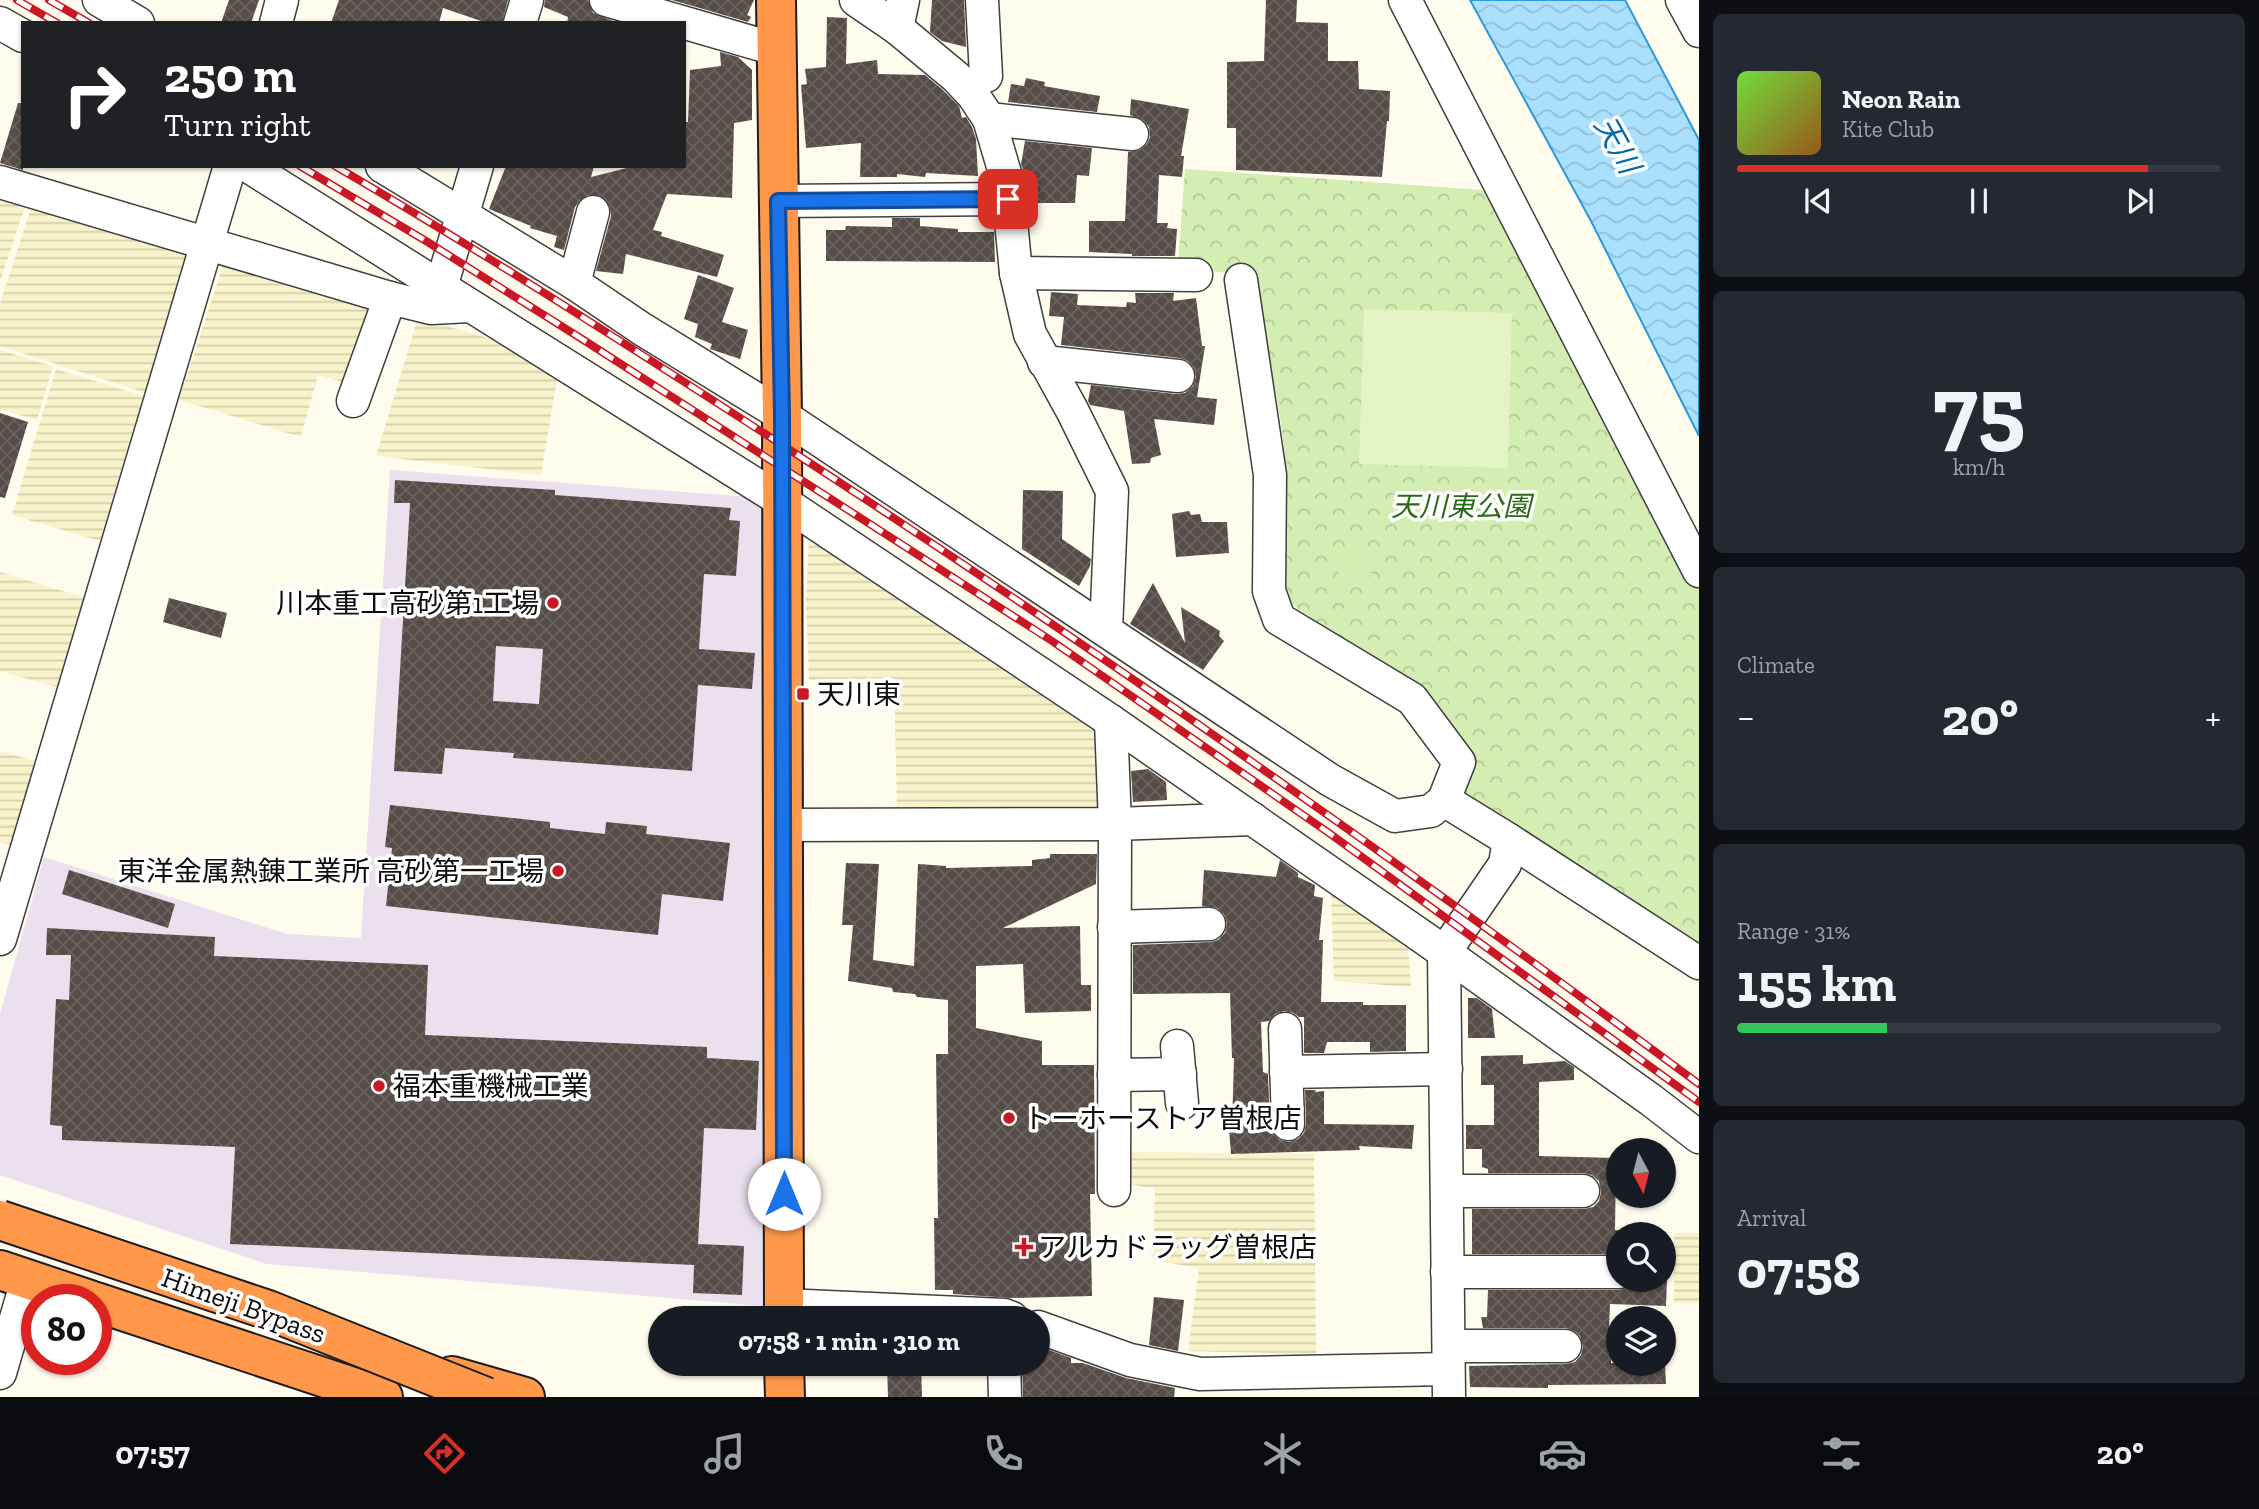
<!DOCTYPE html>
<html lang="en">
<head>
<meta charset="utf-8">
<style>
  body { margin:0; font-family:"Zilla Slab","Noto Sans JP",serif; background:#242831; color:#f1f3f6; height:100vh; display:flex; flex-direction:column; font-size:26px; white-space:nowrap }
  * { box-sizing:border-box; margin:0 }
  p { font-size:23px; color:#9ea1a6 }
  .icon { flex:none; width:38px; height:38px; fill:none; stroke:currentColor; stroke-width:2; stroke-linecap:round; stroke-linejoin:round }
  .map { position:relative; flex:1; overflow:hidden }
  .drawer { display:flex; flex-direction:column; gap:14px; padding:14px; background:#0d0f14; width:560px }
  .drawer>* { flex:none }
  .hud { position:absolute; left:21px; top:21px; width:665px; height:147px; border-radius:0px; box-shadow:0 2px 5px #0004; background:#202124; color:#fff; overflow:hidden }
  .needle { width:46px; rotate:173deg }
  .controls { position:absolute; left:1606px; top:1138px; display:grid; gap:14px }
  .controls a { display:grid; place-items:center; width:70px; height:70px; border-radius:50%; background:#171b24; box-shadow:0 2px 5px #0004; font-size:35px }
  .speed { position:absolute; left:21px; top:1284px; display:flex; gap:14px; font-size:35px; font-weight:700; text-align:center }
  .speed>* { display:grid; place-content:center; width:91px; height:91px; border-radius:50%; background:#171b24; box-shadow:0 2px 5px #0004; line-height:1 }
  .speed .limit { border:10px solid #d22; background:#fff; color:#111 }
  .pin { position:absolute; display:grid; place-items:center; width:60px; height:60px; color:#fff; margin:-30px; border-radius:14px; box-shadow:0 4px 10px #0006 }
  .me { position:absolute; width:77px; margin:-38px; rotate:0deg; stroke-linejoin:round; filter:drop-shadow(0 0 5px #0008) }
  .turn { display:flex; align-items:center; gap:24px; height:147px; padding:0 28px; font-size:32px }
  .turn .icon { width:91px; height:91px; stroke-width:2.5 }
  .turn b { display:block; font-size:49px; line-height:60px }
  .big { font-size:52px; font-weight:700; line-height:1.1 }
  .drawer .tile { flex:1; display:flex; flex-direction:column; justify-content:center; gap:10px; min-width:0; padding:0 24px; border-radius:10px; background:#242831 }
  .drawer .dial { align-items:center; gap:0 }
  .dial b { font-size:91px; line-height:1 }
  .song { display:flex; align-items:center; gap:21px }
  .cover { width:84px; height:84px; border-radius:10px; background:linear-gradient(135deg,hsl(100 70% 55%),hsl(30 70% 35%)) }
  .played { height:7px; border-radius:4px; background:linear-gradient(90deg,#d93025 85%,#363941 85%) }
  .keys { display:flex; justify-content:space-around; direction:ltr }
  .heat { display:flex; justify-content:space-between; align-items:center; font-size:38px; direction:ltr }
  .charge { height:10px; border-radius:5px; background:linear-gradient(90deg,#34c759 31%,#363941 0) }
  .trip { position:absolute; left:648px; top:1306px; width:402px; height:70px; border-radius:35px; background:#171b24; box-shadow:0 2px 5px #0004; font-weight:700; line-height:70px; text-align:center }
  .menu { display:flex; height:112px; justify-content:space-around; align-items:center; background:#090b0e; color:#9ea1a6 }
  .menu .icon { width:49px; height:49px }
  .menu .on { color:#d93025 }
  .menu b { font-size:32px; color:#f1f3f6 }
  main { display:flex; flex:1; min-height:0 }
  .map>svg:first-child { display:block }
  .industrial { fill:#ebe0ed }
  .farmland { fill:url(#farmland-rules) }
  .park { fill:url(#park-crowns) }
  .garden { fill:#d3edb2 }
  .pitch { fill:#e5f4c5 }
  .water { fill:url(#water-waves); stroke:#2b99da; stroke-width:2 }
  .building { fill:url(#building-cross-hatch); fill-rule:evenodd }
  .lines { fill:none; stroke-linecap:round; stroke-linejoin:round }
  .minor-casing { stroke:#404040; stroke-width:35 }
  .highway-casing { stroke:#1e1e1e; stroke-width:42 }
  .minor { stroke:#fff; stroke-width:32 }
  .highway { stroke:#ff984b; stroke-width:38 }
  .rail-casing { stroke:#ca1725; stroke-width:8 }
  .rail { stroke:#fff; stroke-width:5; stroke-dasharray:16; stroke-linecap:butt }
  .highway-bridge-casing { stroke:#1e1e1e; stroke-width:42; stroke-linecap:butt }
  .highway-bridge { stroke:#ff984b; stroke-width:38 }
  .route-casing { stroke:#114b97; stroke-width:18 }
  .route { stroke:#1a73e8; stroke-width:12 }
  .poi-dot { fill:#ca1725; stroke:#fff; stroke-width:2.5 }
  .labels { text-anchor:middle; stroke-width:7; stroke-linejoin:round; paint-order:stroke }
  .park-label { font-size:28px; font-style:italic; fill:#2b6b17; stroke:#fff }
  .poi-label { font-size:28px; fill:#0d0d0d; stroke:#fff; text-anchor:start }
  .street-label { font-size:28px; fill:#0d0d0d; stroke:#fff }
  .water-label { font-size:30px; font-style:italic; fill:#0a69ab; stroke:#fff }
</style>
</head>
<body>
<main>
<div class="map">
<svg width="1699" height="1397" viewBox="0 0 1699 1397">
  <defs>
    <pattern id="farmland-rules" width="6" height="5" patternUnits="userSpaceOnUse" patternTransform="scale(1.75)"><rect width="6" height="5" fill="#f8f3ca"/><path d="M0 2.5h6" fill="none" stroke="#d3cfac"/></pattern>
    <pattern id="park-crowns" width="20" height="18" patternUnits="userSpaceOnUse" patternTransform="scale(1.75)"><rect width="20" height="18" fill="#d3edb2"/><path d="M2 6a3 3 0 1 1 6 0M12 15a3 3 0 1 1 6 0" fill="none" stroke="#b4ca98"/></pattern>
    <pattern id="water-waves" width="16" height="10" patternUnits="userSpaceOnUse" patternTransform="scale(1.75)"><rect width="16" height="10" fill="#abe0fc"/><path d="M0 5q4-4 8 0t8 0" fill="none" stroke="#92bfd7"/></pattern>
    <pattern id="building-cross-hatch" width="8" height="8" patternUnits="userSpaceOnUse" patternTransform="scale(1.75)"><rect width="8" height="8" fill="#574d48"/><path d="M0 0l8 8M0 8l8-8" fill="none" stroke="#6a625e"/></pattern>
  </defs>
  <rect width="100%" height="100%" fill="#fffbed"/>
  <polygon class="industrial" points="390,470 764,498 764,1306 267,1264 0,1175 0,1014 44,857 287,934 361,938"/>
  <g class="farmland">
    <polygon points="0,191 27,200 0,282"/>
    <polygon points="33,202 192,252 146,393 0,346 0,304"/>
    <polygon points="224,263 376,308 350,384 318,375 301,437 179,400"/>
    <polygon points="418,318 485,337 516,350 558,373 541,475 376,456"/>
    <polygon points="0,350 53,366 37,420 0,409"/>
    <polygon points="56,369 143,396 100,541 12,515"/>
    <polygon points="809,538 1102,723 1104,807 1098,810 897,810 894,678 809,680 806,600"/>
    <polygon points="0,572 90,599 64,689 0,671"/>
    <polygon points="0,751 42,763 17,847 0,842"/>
    <polygon points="1331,888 1408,945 1411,987 1334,981"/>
    <polygon points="1130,1152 1314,1154 1316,1354 1188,1351 1199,1268 1153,1260 1155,1189 1125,1183"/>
    <rect x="1674" y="1233" width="25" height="70"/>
  </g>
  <path class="park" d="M1185,169L1496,191L1699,579V956L1461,794L1418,688L1298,609L1285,598C1280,559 1288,523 1287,484C1284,414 1265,344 1251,276L1178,267Z"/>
  <circle class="garden" cx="1355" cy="564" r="19"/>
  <polygon class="pitch" points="1364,309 1512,313 1508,468 1359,464"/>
  <polygon class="water" points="1470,0 1625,0 1699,140 1699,436 1591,221"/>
  <g class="building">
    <polygon points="229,0 259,0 251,23 221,23"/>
    <polygon points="339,0 508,0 502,23 487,23 443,8 439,23 331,23"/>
    <polygon points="545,0 588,0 593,13 618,23 567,23 568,17 544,7"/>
    <polygon points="672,0 754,0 747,15 751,17 748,22"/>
    <polygon points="932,0 964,0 966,47 942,41 930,32"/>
    <polygon points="1266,0 1297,0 1296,22 1328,23 1328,61 1358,61 1359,89 1390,91 1389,121 1387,121 1382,177 1236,170 1236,128 1227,128 1227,62 1264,61"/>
    <polygon points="827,17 847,18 846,64 877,60 878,74 925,75 943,90 959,106 962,118 966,117 972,127 976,139 978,176 926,173 925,177 897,174 897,177 860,177 861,143 806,148 801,85 807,84 805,69 826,67"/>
    <polygon points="720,52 738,57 752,70 752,120 734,123 732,198 667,194 653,230 662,232 661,236 724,255 717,277 626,254 623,274 596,271 611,216 610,207 605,199 598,195 588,195 580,200 575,207 564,250 554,247 557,236 530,228 531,226 489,209 506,166 594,166 591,177 635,166 684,166 684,122 688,122 690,70 721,66"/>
    <polygon points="1026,78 1045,82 1044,86 1100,96 1097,112 1008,102 1011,84 1024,86"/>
    <polygon points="1131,99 1189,109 1181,156 1184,156 1182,177 1159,175 1157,223 1168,223 1167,228 1177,229 1175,256 1132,256 1132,254 1089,252 1089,221 1125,221 1128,152 1140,150 1147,144 1150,137 1149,127 1143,120 1130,115"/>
    <polygon points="18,103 23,103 23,170 0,163"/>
    <polygon points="1025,141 1092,148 1089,176 1077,175 1075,203 1028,203 1027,180 1021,164"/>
    <polygon points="892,218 920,218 920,226 958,229 958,232 994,232 995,262 826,261 826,230 845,230 846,226 892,227"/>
    <polygon points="698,275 734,288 722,322 748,330 740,359 710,349 712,344 695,337 698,324 684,319"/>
    <polygon points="1051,292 1078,294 1077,305 1126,307 1127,302 1136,303 1135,293 1174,293 1173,301 1196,298 1202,346 1205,346 1197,397 1217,399 1214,425 1154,419 1161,455 1151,458 1150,463 1132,464 1124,411 1090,405 1088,401 1091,385 1176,394 1185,393 1193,386 1196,377 1194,368 1188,361 1180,358 1061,345 1064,317 1049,316"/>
    <polygon points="0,413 28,422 5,498 0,497"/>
    <path d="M395,480L555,490V495L731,508L729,520L740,521L736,576L704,574L699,649L755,653L752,689L698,685L692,771L513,758L514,753L445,748L442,774L394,771L410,503H394ZM496,646L543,649L539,704L493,701Z"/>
    <polygon points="1023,490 1063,491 1062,539 1091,559 1090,566 1079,586 1022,549"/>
    <polygon points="1189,511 1191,515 1200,514 1202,522 1227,522 1229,553 1176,557 1172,514"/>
    <polygon points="1153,583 1185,643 1181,607 1220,631 1219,636 1224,641 1203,670 1130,624"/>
    <polygon points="169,598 227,613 221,638 163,622"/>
    <polygon points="1148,769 1166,782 1167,800 1133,802 1131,771"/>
    <polygon points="390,805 550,822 550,828 605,834 606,822 647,826 646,834 730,843 723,901 662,894 658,935 386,906 392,848 385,847"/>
    <polygon points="1050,854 1097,854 1096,884 1003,928 1080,926 1081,985 1091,985 1091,1011 1025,1013 1023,964 976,966 976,1028 1042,1041 1042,1065 1094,1065 1095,1194 1090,1194 1092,1296 1011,1298 953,1294 953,1290 935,1290 934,1218 938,1218 936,1054 948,1054 948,1000 917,997 915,994 893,992 892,988 848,981 853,925 842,925 846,863 879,864 873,960 914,966 918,864 946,866 946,868 1032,866 1032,860 1050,858"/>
    <polygon points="1280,860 1298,873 1298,877 1315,885 1314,896 1323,898 1319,940 1323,940 1321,1002 1363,1002 1363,1005 1406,1005 1406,1051 1370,1052 1370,1042 1327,1042 1324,1053 1304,1053 1304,1017 1299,1017 1293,1013 1284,1011 1275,1014 1269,1021 1261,1022 1263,1072 1268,1074 1270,1125 1272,1133 1280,1140 1289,1142 1298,1139 1304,1133 1306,1124 1305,1090 1316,1090 1315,1092 1324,1091 1324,1124 1414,1125 1412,1149 1359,1146 1360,1150 1231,1154 1229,1129 1232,1129 1234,1058 1232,1058 1230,993 1133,994 1133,945 1210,942 1218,940 1225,933 1227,923 1224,914 1217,908 1202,906 1204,870 1276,877"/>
    <polygon points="69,870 175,904 168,928 62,894"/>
    <polygon points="47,928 215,937 214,956 428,965 425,1035 707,1047 707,1058 759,1061 756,1130 704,1128 698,1244 744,1246 742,1295 693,1293 694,1265 230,1244 235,1147 62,1140 62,1126 50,1125 56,999 69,1000 71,955 46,955"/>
    <polygon points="1468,998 1477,998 1492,1009 1495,1038 1468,1038"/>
    <polygon points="1523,1055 1523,1064 1565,1061 1574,1067 1574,1080 1539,1082 1539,1156 1616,1158 1615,1230 1619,1230 1619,1254 1472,1254 1472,1209 1584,1209 1593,1207 1599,1201 1601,1192 1599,1181 1592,1175 1584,1173 1488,1173 1488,1169 1482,1167 1482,1149 1466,1149 1466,1125 1494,1125 1494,1085 1481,1085 1481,1056"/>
    <polygon points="1636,1279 1667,1279 1666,1306 1610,1304 1608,1354 1611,1354 1611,1363 1665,1363 1666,1384 1548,1385 1548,1388 1470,1387 1469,1366 1566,1364 1575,1362 1581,1355 1583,1347 1580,1336 1575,1331 1566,1328 1483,1328 1481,1317 1487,1317 1488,1290 1619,1290 1629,1287"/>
    <polygon points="1154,1297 1184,1300 1178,1351 1149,1345"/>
    <polygon points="1038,1346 1071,1358 1071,1363 1083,1363 1126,1378 1175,1388 1174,1397 1023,1397 1022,1363 1038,1363"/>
    <polygon points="887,1363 921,1363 922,1397 888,1397"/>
  </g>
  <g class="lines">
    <defs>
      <g id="minor">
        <polyline points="99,0 138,23"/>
        <polyline points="606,0 775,49"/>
        <polyline points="856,0 897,28 956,77 973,95 989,119 1007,180 1016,273 1030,334 1072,410 1112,491 1106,630"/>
        <polyline points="982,0 986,76"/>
        <polyline points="1405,0 1699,571"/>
        <polyline points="1682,0 1699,31"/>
        <polyline points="0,23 23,36"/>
        <polyline points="276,23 282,0"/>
        <polyline points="520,23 527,0"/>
        <polyline points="897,28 903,0"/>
        <polyline points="989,119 1132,134"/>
        <polyline points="248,166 782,501 1111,721 1427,940 1651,1100 1699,1137"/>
        <polyline points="382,166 574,283 642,329 782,415 1330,780 1395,816 1431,811 1444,800"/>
        <polyline points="0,182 390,298 431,308 470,306"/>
        <polyline points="778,201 1008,199"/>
        <polyline points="1016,273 1196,275"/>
        <polyline points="1241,280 1270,475 1269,591 1279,619 1412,699 1459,762 1444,800 1509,840 1505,864 1444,953 1449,1397"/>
        <polyline points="574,283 593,212"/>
        <polyline points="441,287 477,166"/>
        <polyline points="1044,362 1178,376"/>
        <polyline points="353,401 390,298"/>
        <polyline points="1111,721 1115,824 1114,1190"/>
        <polyline points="782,825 1115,824 1253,819"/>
        <polyline points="1509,840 1699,963"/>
        <polyline points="1114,927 1209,924"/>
        <polyline points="0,939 230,166"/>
        <polyline points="1285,1029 1288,1124"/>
        <polyline points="1177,1046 1182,1103"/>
        <polyline points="1286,1072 1446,1069"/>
        <polyline points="1114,1075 1180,1074"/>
        <polyline points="1447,1191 1583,1191"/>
        <polyline points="1447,1272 1619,1272"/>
        <polyline points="784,1305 1004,1315 1012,1318"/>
        <polyline points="1038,1327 1130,1360 1200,1374 1448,1369"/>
        <polyline points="1449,1346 1565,1346"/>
        <polyline points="1004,1363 1005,1397"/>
        <polyline points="0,1373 24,1291"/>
      </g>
      <g id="highway">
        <polyline points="776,0 782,415 784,1318"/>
        <polyline points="0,1270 90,1300"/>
        <polyline points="96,1302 383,1397"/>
        <polyline points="784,1363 785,1397"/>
        <polyline points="452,1376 525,1397"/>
      </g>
    </defs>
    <use href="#minor" class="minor-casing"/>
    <use href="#highway" class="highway-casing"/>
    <use href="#minor" class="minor"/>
    <use href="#highway" class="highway"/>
    <defs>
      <g id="rail">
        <polyline points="17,0 57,23"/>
        <polyline points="49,0 89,23"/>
        <polyline points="300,166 426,241 582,339 1052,641 1329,833 1699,1102"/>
        <path d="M335,166C469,244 599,327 728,410C1060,623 1382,849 1699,1084"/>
      </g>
    </defs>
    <use href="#rail" class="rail-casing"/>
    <use href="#rail" class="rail"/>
    <defs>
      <polyline id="highway-bridge" points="0,1220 268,1310 486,1397"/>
    </defs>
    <use href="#highway-bridge" class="highway-bridge-casing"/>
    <use href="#highway-bridge" class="highway-bridge"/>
  </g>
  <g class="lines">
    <defs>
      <polyline id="route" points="784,1194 782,415 778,201 1008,199"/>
    </defs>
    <use href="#route" class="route-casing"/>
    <use href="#route" class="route"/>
  </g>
  <g class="poi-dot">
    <circle cx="553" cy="603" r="7"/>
    <rect x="796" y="687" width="14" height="14" rx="3.5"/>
    <circle cx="558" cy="871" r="7"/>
    <circle cx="379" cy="1086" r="7"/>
    <circle cx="1009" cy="1118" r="7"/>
    <path d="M1020.5 1236.5h7v7h7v7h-7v7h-7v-7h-7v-7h7z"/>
  </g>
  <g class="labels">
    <g class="park-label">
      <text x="1461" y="516">天川東公園</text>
    </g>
    <g class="poi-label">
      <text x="539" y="613" text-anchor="end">川本重工高砂第1工場</text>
      <text x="817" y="704">天川東</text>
      <text x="544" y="881" text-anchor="end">東洋金属熱錬工業所 高砂第一工場</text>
      <text x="393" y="1096">福本重機械工業</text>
      <text x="1023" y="1128">トーホーストア曽根店</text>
      <text x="1038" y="1257">アルカドラッグ曽根店</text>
    </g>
    <g class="street-label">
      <text transform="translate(244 1305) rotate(20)" y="10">Himeji Bypass</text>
    </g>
    <g class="water-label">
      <text transform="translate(1617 145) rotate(61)" y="10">天川</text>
    </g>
  </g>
</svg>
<div class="controls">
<a><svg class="needle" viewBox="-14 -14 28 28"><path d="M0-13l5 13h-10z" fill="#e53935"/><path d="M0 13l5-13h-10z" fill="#9ea1a6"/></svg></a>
<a><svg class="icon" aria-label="search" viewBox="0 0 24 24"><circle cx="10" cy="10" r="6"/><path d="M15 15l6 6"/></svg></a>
<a><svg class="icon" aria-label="layers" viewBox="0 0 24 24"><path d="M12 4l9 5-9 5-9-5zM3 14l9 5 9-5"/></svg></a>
</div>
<div class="speed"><div class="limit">80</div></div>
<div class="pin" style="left:1008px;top:199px;background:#d93025"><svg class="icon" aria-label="arrive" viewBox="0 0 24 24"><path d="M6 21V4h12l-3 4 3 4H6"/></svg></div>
<svg class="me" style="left:784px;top:1194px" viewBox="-20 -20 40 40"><circle r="19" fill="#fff"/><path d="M0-13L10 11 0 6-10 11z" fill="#1a73e8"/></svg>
<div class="trip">07:58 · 1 min · 310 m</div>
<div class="hud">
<div class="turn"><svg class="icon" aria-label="right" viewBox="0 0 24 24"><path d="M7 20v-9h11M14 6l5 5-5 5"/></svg><div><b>250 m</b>Turn right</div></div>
</div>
</div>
<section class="drawer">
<div class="tile">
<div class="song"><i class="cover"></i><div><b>Neon Rain</b><p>Kite Club</p></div></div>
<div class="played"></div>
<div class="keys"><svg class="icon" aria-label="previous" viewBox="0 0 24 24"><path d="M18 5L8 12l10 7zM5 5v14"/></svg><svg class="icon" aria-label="pause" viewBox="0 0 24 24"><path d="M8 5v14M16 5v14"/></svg><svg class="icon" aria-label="next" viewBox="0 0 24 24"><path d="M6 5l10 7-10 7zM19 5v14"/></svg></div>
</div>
<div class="tile dial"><b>75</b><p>km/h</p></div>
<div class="tile"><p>Climate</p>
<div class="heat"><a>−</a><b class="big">20°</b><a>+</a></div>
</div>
<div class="tile"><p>Range · 31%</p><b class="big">155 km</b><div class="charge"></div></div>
<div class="tile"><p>Arrival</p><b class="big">07:58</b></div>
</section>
</main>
<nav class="menu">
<b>07:57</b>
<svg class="icon on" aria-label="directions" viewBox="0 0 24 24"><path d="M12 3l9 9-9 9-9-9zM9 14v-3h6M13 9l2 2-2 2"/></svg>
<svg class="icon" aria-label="music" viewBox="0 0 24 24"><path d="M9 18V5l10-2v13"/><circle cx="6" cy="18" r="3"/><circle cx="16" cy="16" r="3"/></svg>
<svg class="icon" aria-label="phone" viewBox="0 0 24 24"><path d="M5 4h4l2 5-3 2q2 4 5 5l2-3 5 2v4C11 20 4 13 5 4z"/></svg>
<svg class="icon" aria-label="climate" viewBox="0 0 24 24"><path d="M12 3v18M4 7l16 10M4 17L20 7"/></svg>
<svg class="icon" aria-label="car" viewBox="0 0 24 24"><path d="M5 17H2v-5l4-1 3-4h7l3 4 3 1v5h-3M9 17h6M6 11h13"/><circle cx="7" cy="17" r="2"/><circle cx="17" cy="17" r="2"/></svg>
<svg class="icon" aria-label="filters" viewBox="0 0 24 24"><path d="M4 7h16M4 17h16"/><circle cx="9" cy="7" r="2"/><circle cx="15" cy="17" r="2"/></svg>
<b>20°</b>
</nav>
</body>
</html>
